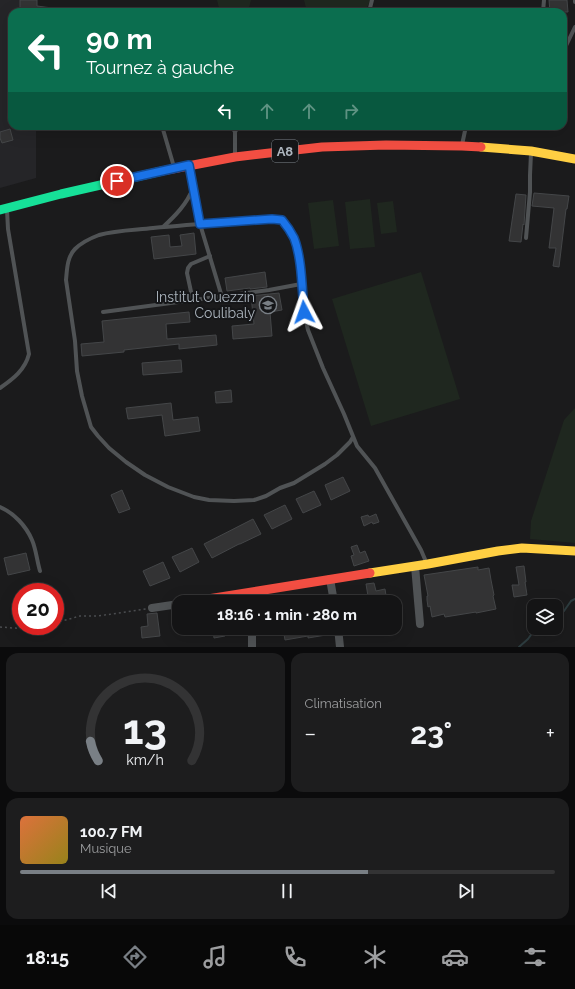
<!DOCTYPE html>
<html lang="fr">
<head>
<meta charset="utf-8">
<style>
  body { margin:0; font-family:Raleway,sans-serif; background:#1d1d1e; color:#f1f3f6; height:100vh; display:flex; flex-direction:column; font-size:15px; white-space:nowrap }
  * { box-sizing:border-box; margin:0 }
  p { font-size:13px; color:#9d9ea0 }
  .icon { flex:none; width:22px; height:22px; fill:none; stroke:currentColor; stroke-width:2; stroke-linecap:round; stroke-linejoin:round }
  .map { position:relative; height:647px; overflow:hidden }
  .drawer { display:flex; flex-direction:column; gap:6px; padding:6px; background:#0b0b0c; flex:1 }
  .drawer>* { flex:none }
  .banner { position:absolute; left:8px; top:8px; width:559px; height:122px; border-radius:12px; box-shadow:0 4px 16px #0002,0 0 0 1px #333334; background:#0b6e4f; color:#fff; overflow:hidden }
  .tools { position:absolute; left:527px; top:599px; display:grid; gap:8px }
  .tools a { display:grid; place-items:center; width:36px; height:36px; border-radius:8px; background:#141415; box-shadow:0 4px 16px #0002,0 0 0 1px #333334; font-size:20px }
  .speed { position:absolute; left:12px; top:583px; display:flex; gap:8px; font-size:20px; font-weight:700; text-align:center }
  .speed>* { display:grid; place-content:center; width:52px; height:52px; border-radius:50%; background:#141415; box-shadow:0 4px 16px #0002,0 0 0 1px #333334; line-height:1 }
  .speed .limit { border:6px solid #d22; background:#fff; color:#111 }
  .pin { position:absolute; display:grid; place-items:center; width:34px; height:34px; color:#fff; margin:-17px; border:2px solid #fff; border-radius:50%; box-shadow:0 1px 4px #0007 }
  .me { position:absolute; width:44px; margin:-22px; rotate:356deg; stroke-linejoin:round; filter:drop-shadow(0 0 3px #0008) }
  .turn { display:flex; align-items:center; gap:14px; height:84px; padding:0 12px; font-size:18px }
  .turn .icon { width:52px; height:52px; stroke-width:2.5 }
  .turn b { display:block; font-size:28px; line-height:34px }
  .lanes { display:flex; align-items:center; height:38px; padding:0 12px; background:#0003; justify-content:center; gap:20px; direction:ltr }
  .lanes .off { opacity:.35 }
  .big { font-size:30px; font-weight:700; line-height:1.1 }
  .drawer .card { flex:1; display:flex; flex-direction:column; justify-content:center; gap:6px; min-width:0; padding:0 14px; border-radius:12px; background:#1d1d1e }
  .drawer .dial { align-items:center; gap:0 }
  .dial svg { height:104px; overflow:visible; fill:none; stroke:#333334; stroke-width:7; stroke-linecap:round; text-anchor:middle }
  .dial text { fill:#f1f3f6; stroke:none }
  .song { display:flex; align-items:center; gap:12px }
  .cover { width:48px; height:48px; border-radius:6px; background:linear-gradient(135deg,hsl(20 70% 55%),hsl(50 70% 35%)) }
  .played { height:4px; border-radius:2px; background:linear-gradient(90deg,#797f85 65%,#333334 65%) }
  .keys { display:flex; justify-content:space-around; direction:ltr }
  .heat { display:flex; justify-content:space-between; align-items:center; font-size:22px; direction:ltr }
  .drawer .tiles { flex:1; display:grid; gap:6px; grid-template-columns:1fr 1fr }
  .card:last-child { grid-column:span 2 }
  .trip { position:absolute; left:172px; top:595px; width:230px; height:40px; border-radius:12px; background:#141415; box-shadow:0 4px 16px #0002,0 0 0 1px #333334; font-weight:700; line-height:40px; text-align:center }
  .tab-bar { display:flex; height:64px; justify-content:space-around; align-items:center; background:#080808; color:#9d9ea0 }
  .tab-bar .icon { width:28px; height:28px }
  .tab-bar .active { color:#797f85 }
  .tab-bar b { font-size:18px; color:#f1f3f6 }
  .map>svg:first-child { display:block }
  .built { fill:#252528 }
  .green { fill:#1f271f }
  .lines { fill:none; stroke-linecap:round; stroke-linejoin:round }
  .stream { stroke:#2d3c3f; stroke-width:2 }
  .building { fill:#333334; stroke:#444648 }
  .path { stroke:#4b4d50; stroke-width:1.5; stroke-dasharray:2 3; stroke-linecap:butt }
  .lane { stroke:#505355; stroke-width:4 }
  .street { stroke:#505355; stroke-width:8 }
  .fast { stroke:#16e098; stroke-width:9 }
  .slow { stroke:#ffcf43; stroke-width:9 }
  .jam { stroke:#f24e42; stroke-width:9 }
  .route-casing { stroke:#114b97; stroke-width:10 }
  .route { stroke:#1a73e8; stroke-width:7 }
  .labels { text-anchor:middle; stroke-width:4; stroke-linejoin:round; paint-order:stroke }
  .shield { fill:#151618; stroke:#7f858c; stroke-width:1 }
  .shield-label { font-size:13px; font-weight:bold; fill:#acb5be }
  .poi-label { font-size:14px; fill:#acb5be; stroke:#151618; text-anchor:end }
</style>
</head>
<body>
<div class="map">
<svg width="575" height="647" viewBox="0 0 575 647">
  <rect width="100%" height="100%" fill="#1b1b1c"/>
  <polygon class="built" points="0,0 37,0 37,12 12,12 12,126 36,126 36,178 0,188"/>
  <g class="green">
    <polygon points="217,0 251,0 248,12 220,12"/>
    <polygon points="304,0 371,0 364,12 307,12"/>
    <polygon points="370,199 375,247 350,249 345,202"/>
    <polygon points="333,200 339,246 314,249 308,203"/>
    <polygon points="393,201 397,232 381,234 377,203"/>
    <polygon points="421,272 460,399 371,426 332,299"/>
    <polygon points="575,408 575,543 530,539 531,521 564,420"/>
  </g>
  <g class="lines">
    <g class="stream">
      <polyline points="556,614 564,611 571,601 575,599"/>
      <polyline points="519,647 528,639 533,632 538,628"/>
    </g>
  </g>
  <g class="building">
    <polygon points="20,0 37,0 37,6 52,8 52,12 20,12"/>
    <polygon points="549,0 567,0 568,12 550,12"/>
    <polygon points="10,129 13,140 2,143 0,138 0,132"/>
    <polygon points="534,193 569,196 567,209 566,209 559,267 553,266 556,248 549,248 554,208 532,206"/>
    <polygon points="516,194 526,195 524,225 523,224 521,242 509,241"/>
    <polygon points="194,233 196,254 154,259 151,237 169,235 170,247 182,246 180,235"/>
    <polygon points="265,272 267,287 250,289 250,288 227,291 225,278"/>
    <polygon points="279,293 282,310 270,312 272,336 233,339 232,326 254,324 251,296"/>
    <polygon points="189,312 190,322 166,324 167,339 216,335 217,345 179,349 179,344 124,350 124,352 82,356 81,344 104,342 102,321"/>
    <polygon points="181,360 182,372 143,375 142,363"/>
    <polygon points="231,390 232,402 216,403 215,392"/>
    <polygon points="171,403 173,420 198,417 200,431 165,436 162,415 128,419 126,408"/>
    <polygon points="343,477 350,491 331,500 325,485"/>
    <polygon points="122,490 130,509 119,513 111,495"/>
    <polygon points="314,491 321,505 303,513 296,499"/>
    <polygon points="285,505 292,519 272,529 264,515"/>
    <polygon points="376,514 379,522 373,524 372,522 364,526 361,517 368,515 369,517"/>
    <polygon points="253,519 261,534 240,544 239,544 212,558 204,544"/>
    <polygon points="357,545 360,553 365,551 369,561 354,566 351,556 354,555 351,547"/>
    <polygon points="192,548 199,562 180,572 172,557"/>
    <polygon points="26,553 30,570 8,575 4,558"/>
    <polygon points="163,562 170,578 150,586 143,571"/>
    <polygon points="524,566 526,582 525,582 527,595 514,597 512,585 519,585 516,567"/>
    <polygon points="478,567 478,570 489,568 491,580 494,595 493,596 496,609 476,613 476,612 445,617 444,614 432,617 430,606 428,607 427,600 427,596 428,596 424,575"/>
    <polygon points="374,583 376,591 385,589 387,602 369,602 366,584"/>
    <polygon points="157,613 160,636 142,638 141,627 148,626 147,614"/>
    <polygon points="213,628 224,628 225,636 214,638"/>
    <polygon points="283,628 296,628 296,631 317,628 331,628 332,634 308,638 308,636 285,640"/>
  </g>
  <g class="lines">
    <g class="path">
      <polyline points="55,623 80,616 98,616 146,609"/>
      <polyline points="0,627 27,629 46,626"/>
    </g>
    <g class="lane">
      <polyline points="575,0 575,2"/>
      <polyline points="369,12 372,0"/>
      <polyline points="543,12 544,0"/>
      <polyline points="563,52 575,27"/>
      <polyline points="162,126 174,167"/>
      <polyline points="232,126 235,132 235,156"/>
      <polyline points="235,132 238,126"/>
      <polyline points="462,145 466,126"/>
      <polyline points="189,167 200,224 222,297"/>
      <path d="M163,227C175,216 187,204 193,188"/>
      <polyline points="526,238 530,192 530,175 531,153"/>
      <polyline points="193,301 187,273 188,268 191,264 210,256"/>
      <polyline points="103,312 269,290 301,284"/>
      <path d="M0,388C13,379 25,370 29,354L8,229L7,210"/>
      <path d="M353,437L350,442L337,455L325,464L294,483L280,488L266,496L254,500L234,501L209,500L194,497L168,487L145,475L126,462L109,448L98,436L91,427L82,396L77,371L75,341L66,280C67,270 67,257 75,249C81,243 91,238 99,235C116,230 135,230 153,228C193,224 232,222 272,219L282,220L289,229L295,239L300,260L304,312L308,330L323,368L344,414L357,446L375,468L421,550L427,564"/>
      <path d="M0,507C14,513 26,526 32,540C36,549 37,561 40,571"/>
    </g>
    <g class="street">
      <polyline points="415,566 420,624"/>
      <polyline points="330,579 334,602"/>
      <polyline points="252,592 252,602"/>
      <polyline points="152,608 179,604"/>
      <polyline points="252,628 252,647"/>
      <polyline points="338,628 340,647"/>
    </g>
    <polyline class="fast" points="0,210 61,194 162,171"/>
    <g class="slow">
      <polyline points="481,147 531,151 575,159"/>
      <polyline points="370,573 428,564 498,551 522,548 575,551"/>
    </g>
    <g class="jam">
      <polyline points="162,171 235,157 322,147 386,145 462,146 481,147"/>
      <polyline points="189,602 370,573"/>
    </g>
  </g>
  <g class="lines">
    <defs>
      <path id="route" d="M117,181L189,165L200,224L272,219L282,220C287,226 291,232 294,238C302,258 302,290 304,312"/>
    </defs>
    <use href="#route" class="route-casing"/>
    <use href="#route" class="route"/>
  </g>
  <defs>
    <symbol id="school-ring" viewBox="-11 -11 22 22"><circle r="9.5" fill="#151618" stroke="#797f85" stroke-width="1.5"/><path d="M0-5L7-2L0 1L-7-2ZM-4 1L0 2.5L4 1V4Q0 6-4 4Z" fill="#797f85"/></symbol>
  </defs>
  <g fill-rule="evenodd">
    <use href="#school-ring" x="258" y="295" width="20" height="20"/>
  </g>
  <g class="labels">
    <rect class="shield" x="272" y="140" width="26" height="22" rx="3"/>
    <g class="shield-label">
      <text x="285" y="156">A8</text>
    </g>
    <g class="poi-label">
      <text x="255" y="302">Institut Ouezzin<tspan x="255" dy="16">Coulibaly</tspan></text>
    </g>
  </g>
</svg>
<div class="tools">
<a><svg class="icon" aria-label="layers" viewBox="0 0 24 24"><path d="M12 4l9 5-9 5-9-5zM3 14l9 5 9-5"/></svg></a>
</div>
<div class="speed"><div class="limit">20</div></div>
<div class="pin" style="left:117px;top:181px;background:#d93025"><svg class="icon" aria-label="arrive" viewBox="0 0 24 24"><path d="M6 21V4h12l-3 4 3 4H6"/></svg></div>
<svg class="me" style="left:304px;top:312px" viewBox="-20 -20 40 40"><path d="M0-17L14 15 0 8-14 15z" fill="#1a73e8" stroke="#fff" stroke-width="4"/></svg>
<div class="trip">18:16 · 1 min · 280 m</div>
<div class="banner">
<div class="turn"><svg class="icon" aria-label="left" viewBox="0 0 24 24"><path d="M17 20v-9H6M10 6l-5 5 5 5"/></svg><div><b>90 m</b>Tournez à gauche</div></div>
<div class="lanes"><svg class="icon" aria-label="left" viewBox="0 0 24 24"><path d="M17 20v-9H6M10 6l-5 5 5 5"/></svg><svg class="icon off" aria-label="ahead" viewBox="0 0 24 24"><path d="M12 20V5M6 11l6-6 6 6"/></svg><svg class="icon off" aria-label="ahead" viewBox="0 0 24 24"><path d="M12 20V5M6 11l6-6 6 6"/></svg><svg class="icon off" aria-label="right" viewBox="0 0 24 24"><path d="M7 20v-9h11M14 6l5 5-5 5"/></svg></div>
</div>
</div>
<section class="drawer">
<div class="tiles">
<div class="card dial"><svg viewBox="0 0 100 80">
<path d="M14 69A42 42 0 1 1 86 69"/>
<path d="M14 69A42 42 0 0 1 8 54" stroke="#797f85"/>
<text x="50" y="56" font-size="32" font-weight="700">13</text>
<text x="50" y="72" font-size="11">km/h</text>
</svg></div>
<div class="card"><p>Climatisation</p>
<div class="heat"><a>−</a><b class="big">23°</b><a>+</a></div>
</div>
<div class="card">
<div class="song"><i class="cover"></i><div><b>100.7 FM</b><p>Musique</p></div></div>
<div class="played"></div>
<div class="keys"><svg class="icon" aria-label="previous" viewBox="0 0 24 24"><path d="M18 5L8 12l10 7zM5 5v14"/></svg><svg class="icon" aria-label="pause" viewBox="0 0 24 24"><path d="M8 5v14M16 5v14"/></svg><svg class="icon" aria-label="next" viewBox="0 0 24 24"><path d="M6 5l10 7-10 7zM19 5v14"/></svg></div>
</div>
</div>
</section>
<nav class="tab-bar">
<b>18:15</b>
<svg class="icon active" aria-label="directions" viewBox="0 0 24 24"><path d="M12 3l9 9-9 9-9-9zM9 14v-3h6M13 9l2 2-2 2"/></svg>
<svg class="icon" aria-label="music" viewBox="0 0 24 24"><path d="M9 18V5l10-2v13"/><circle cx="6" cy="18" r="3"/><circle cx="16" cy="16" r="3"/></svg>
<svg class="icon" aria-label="phone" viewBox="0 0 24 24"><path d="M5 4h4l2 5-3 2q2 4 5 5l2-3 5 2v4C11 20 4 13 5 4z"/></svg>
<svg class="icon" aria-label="climate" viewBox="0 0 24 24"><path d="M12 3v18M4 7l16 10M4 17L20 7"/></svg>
<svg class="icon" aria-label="car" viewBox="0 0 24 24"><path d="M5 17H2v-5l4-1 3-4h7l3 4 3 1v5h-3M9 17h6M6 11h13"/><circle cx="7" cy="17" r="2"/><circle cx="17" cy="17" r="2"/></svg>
<svg class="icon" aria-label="filters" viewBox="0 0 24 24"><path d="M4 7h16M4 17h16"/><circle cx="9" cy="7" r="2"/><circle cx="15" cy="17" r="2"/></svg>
</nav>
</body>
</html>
